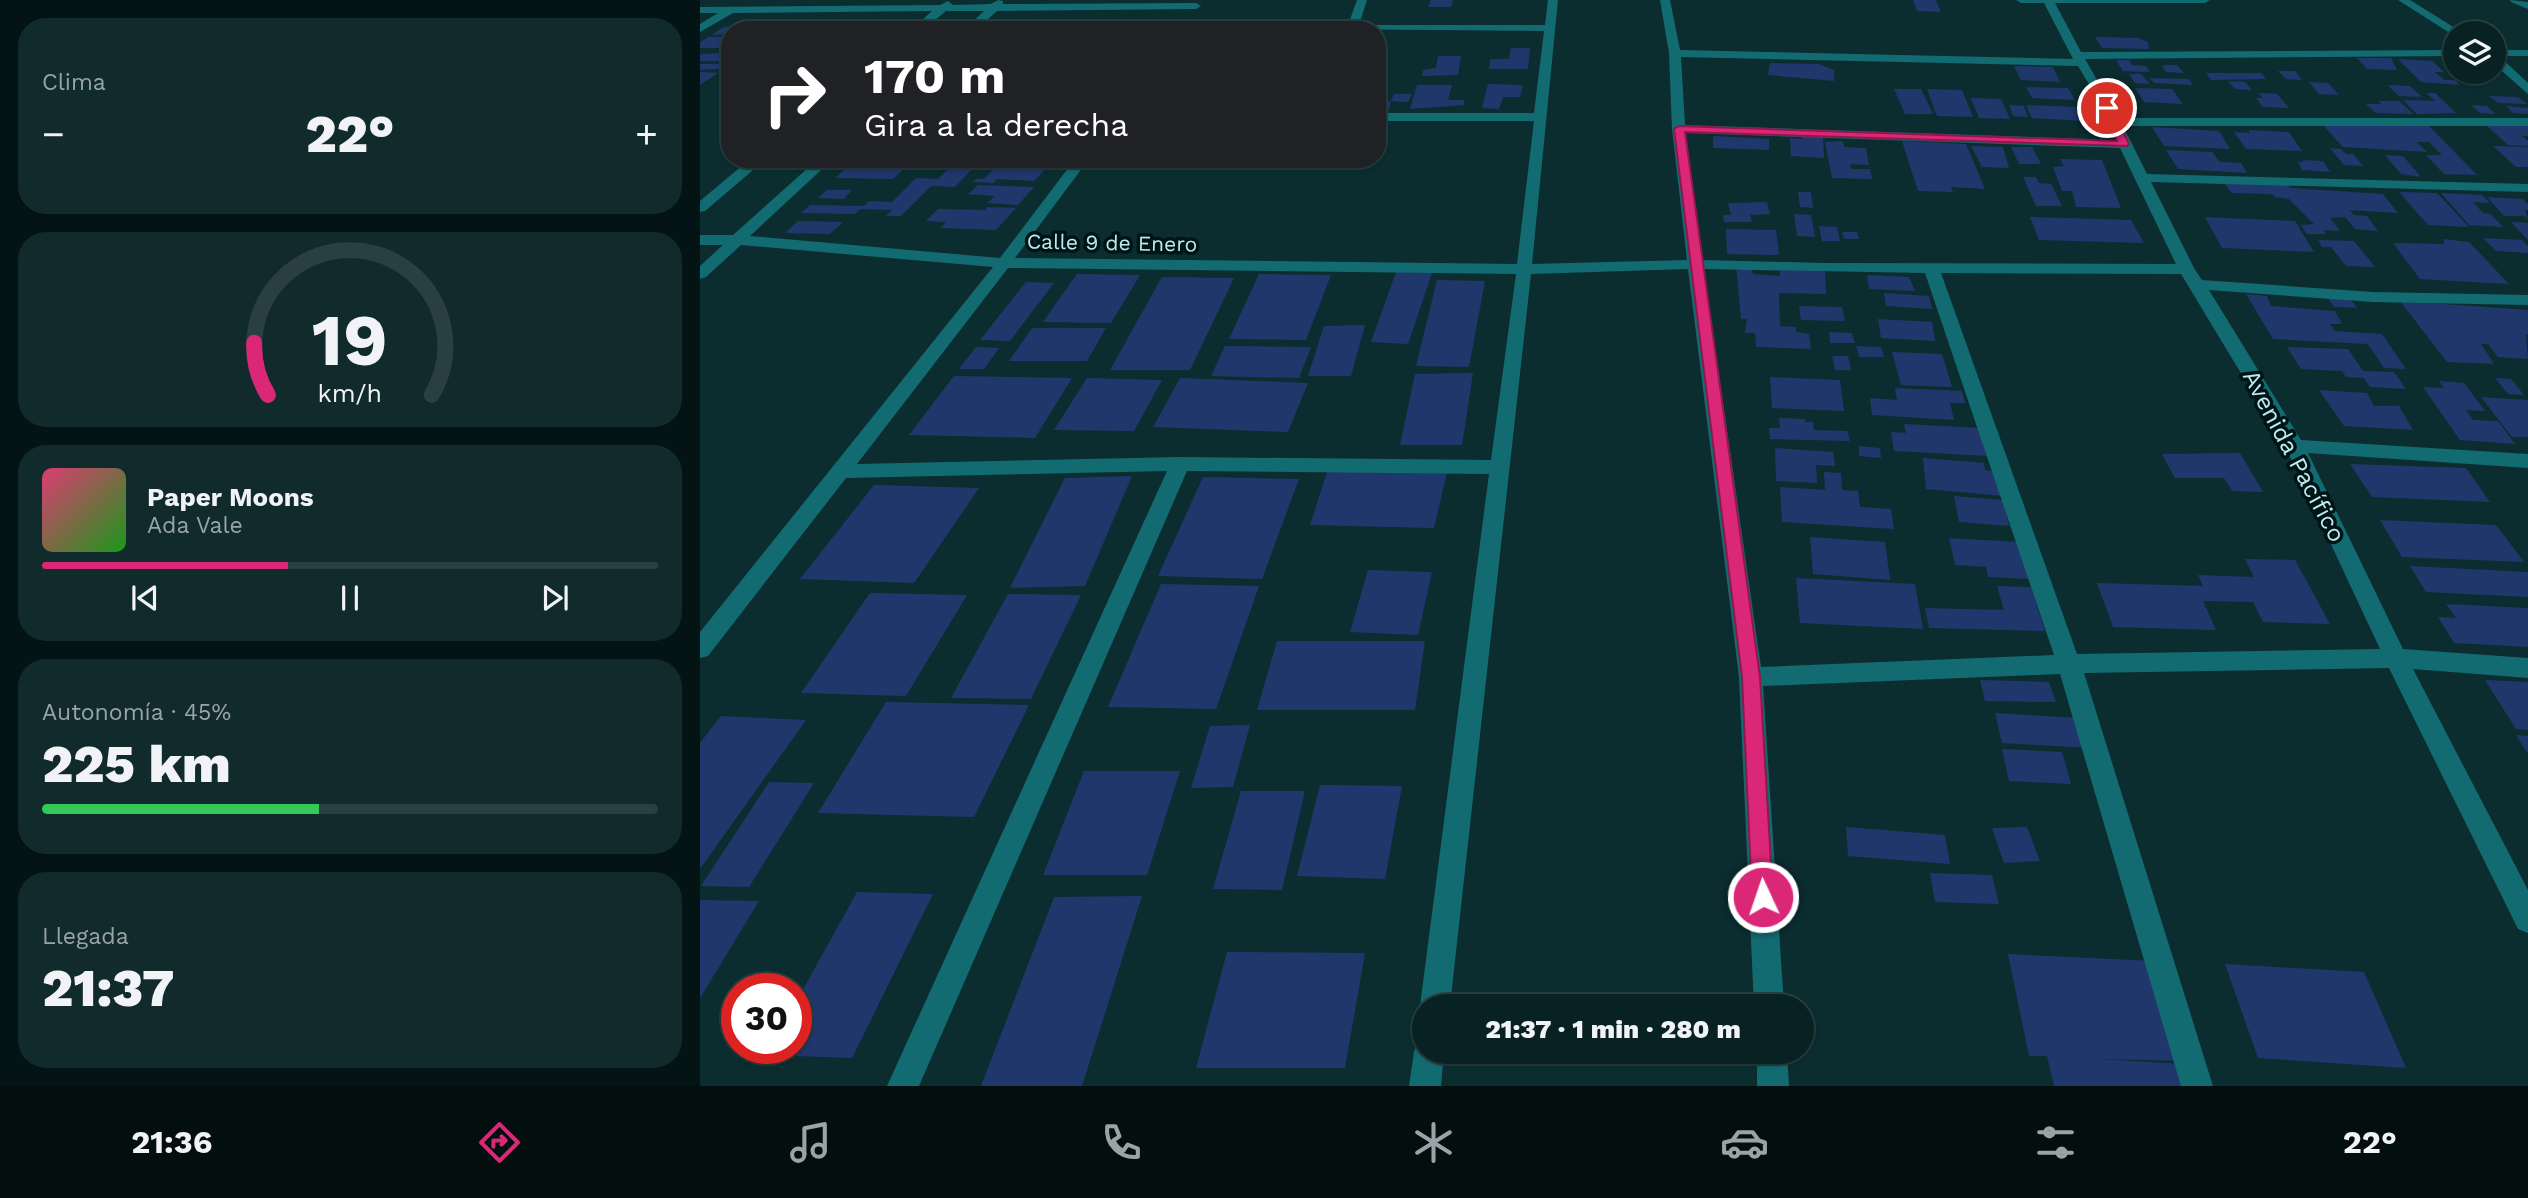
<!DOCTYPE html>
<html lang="es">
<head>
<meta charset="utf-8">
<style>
  body { margin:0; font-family:"Work Sans",sans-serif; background:#112a2c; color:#f1f3f6; height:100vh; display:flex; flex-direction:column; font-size:26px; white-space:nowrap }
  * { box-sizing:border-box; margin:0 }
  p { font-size:23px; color:#98a4a6 }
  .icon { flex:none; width:38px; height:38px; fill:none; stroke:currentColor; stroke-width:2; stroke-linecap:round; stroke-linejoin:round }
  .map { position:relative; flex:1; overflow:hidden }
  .side { display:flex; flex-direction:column; gap:18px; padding:18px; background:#041314; width:700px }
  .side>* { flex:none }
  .top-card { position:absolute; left:21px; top:21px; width:665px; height:147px; border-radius:28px; box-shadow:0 2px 5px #0004,0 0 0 2px #293f41; background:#202124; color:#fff; overflow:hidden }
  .buttons { position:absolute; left:1743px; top:21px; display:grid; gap:14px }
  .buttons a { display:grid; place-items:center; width:63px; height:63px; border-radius:50%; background:#082224; box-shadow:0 2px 5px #0004,0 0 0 2px #293f41; font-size:35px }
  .speed { position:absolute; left:21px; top:973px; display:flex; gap:14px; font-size:35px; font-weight:700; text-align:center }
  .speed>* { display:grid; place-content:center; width:91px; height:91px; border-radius:50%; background:#082224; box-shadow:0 2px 5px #0004,0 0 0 2px #293f41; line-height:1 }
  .speed .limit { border:10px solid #d22; background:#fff; color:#111 }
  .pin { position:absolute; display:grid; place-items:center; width:60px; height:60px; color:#fff; margin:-30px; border:4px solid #fff; border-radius:50%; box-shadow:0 2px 7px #0007 }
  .me { position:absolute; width:77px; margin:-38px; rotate:357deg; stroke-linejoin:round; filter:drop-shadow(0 0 5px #0008) }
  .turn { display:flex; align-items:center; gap:24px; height:147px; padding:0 28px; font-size:32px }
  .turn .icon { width:91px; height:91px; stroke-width:2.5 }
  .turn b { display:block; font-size:49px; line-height:60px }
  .big { font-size:52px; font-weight:800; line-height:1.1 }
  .side .card { flex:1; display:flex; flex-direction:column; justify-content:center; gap:10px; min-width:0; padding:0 24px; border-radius:28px; background:#112a2c }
  .side .dial { align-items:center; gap:0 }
  .dial svg { height:182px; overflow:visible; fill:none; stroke:#293f41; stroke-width:7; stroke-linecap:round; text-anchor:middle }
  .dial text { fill:#f1f3f6; stroke:none }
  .song { display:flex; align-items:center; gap:21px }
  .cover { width:84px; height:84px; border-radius:10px; background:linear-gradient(135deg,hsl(340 70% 55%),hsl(120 70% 35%)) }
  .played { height:7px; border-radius:4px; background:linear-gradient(90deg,#db2777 40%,#293f41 40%) }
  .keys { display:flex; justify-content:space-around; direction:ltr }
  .heat { display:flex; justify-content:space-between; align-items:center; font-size:38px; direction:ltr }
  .charge { height:10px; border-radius:5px; background:linear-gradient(90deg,#34c759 45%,#293f41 0) }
  .trip { position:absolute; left:712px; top:994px; width:402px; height:70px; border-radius:35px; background:#082224; box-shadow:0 2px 5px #0004,0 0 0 2px #293f41; font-weight:800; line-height:70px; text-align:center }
  .tabs { display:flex; height:112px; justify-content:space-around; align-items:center; background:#030e0e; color:#98a4a6 }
  .tabs .icon { width:49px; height:49px }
  .tabs .active { color:#db2777 }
  .tabs b { font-size:32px; color:#f1f3f6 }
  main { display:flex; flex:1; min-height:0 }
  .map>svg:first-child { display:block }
  .building { fill:#20376c }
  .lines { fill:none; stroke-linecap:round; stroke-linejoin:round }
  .minor { fill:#136b72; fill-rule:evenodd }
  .route { fill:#db2777; stroke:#8e194d; stroke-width:2 }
  .labels { text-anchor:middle; stroke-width:7; stroke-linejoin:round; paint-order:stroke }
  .far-street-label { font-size:21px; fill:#bdebf0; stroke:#001416 }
  .street-label { font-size:24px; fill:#bdebf0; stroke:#001416 }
</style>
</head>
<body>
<main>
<section class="side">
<div class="card"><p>Clima</p>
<div class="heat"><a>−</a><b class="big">22°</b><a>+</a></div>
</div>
<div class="card dial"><svg viewBox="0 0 100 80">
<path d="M14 69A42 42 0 1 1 86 69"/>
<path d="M14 69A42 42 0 0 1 8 46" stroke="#db2777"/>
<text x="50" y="56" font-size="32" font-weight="700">19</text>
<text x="50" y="72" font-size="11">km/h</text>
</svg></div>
<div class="card">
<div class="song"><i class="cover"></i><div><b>Paper Moons</b><p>Ada Vale</p></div></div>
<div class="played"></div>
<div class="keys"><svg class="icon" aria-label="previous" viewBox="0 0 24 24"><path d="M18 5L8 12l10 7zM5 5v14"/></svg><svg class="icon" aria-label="pause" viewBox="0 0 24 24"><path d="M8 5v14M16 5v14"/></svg><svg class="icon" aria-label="next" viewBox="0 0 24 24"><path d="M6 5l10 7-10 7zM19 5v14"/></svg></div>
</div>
<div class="card"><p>Autonomía · 45%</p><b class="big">225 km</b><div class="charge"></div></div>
<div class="card"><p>Llegada</p><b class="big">21:37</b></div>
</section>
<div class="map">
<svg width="1828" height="1086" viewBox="0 0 1828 1086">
  <rect width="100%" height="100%" fill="#0b2d30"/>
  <g class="building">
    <polygon points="731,0 753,0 751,7 728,7"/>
    <polygon points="1213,0 1236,0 1241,12 1217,11"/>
    <polygon points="309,19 327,19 318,30 300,30"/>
    <polygon points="59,21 82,22 69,30 30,30 30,34 11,35 24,27"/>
    <polygon points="139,21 127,30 77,30 87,23"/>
    <polygon points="171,22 181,24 173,30 130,29 142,23"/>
    <polygon points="9,37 26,37 22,40 30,40 30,48 0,48 0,42"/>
    <polygon points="1395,37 1438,38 1448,42 1449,49 1402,48"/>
    <polygon points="811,48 830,48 828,69 789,69 790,59 809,59"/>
    <polygon points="21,53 30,53 30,61 0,61 0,54"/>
    <polygon points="738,56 761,56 758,75 722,76 723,70 736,68"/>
    <polygon points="1657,58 1691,58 1697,70 1667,69"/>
    <polygon points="1698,59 1732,61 1744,72 1735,72 1744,80 1755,80 1760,85 1721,82"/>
    <polygon points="1416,60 1429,60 1432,65 1446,66 1450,72 1423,71"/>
    <polygon points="1070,63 1119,64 1134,70 1134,81 1068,75"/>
    <polygon points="0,64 30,64 30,68 0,70"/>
    <polygon points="1466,65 1477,65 1484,73 1466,72 1462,66"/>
    <polygon points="1314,66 1353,67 1360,82 1321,80"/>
    <polygon points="1578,71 1595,71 1602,80 1586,79"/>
    <polygon points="0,72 18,73 0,85"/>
    <polygon points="1506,73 1561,73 1566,79 1511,80"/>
    <polygon points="1429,74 1441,74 1450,84 1435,83"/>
    <polygon points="1450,78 1489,79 1493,85 1454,83"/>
    <polygon points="1528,81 1545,82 1552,90 1535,89"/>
    <polygon points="1609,82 1628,83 1639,95 1619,94"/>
    <polygon points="788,84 823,85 820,97 803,97 799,109 782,108"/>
    <polygon points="717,85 752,85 748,100 764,100 764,105 710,109"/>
    <polygon points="1687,85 1710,86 1722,97 1699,96"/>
    <polygon points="1326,87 1368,88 1375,100 1332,98"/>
    <polygon points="1435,88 1472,89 1483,104 1444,102"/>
    <polygon points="1194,89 1221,89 1233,114 1205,114"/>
    <polygon points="1227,89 1262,90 1273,117 1237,116"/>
    <polygon points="1558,93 1577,94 1589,108 1563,107 1556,98 1563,98"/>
    <polygon points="1726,93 1735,93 1756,113 1717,114 1703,100 1735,101"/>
    <polygon points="694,94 712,94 708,102 691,101 689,110 677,110 677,101 691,101"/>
    <polygon points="1789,96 1818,97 1827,104 1798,103"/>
    <polygon points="1271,98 1301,99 1310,119 1279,118"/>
    <polygon points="1679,101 1699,101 1713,114 1676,113 1666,104 1682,104"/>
    <polygon points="1309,105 1324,106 1328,117 1313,116"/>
    <polygon points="1326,105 1379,107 1385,121 1332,118"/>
    <polygon points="1771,105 1787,106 1796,114 1780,113"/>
    <polygon points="1806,106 1828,108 1828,114 1813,113"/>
    <polygon points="1726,123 1777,175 1744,174 1726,155 1742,155 1729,142 1716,142 1727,152 1643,147 1623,125"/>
    <polygon points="1784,123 1828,125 1828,136 1822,136 1828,141 1828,146 1808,145"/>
    <polygon points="1452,127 1519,131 1530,149 1464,146"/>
    <polygon points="1549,130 1589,132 1602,151 1546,149 1534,132 1550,133"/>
    <polygon points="1013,136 1069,139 1069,150 1013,148"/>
    <polygon points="1101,136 1123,136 1124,158 1091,156 1090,138 1101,139"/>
    <polygon points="1143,141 1144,147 1166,148 1169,165 1150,164 1151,169 1170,169 1172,179 1132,178 1125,142"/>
    <polygon points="1202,141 1266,144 1285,189 1251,187 1253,192 1218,191"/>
    <polygon points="1271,146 1303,147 1309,168 1282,167"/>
    <polygon points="1793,146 1828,147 1828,167 1816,167"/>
    <polygon points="1311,147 1332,147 1341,164 1319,164"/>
    <polygon points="1630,148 1641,149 1646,154 1653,154 1663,166 1644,165"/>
    <polygon points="1466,150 1512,152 1520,162 1541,163 1547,173 1478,169"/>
    <polygon points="1685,155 1703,156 1721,177 1701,174"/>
    <polygon points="1360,159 1402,160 1421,208 1376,207 1372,191 1362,191 1353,167 1364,166"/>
    <polygon points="1602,160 1623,161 1630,172 1602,170 1598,162 1604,162"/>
    <polygon points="153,162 210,163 193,179 135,178"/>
    <polygon points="301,162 350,164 334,181 297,179 294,183 273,182 276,179 284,179"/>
    <polygon points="251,166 274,167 255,187 231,186 201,216 186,216 192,210 160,209 155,214 101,213 110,205 164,206 169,201 192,202 216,178 238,179"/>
    <polygon points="1323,177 1336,177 1339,183 1351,184 1362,206 1336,206"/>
    <polygon points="1521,180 1585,182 1591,188 1683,194 1698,213 1650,210 1654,215 1667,216 1678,231 1655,229 1645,217 1630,218 1640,231 1623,230 1626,234 1607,234 1601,225 1614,224 1589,199 1575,197 1572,194 1532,193"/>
    <polygon points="278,185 334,187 318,205 287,203 295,196 268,194"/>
    <polygon points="127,190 152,190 144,199 118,198"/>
    <polygon points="1098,192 1111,192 1113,208 1100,207"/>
    <polygon points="1699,192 1737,193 1769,227 1728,225"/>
    <polygon points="1741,193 1782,195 1790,203 1773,202 1783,213 1791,214 1803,227 1769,225"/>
    <polygon points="1787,197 1822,199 1828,204 1828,210 1825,210 1828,220 1824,216 1804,216"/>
    <polygon points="1067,202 1070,214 1050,215 1052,222 1024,222 1023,215 1031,215 1028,203"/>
    <polygon points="287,207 316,208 296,230 240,228 246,222 226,221 238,209 286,210"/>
    <polygon points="1094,214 1111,215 1115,237 1097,236"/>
    <polygon points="1330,217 1431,220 1444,243 1339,240"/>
    <polygon points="1505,217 1595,221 1614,252 1522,248"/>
    <polygon points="98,221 143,222 130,234 85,233"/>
    <polygon points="1811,222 1828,223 1828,239 1826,238"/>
    <polygon points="1119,226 1137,227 1140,241 1122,241"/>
    <polygon points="1026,229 1076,230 1079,255 1027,254"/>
    <polygon points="1142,232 1157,232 1159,239 1144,239"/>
    <polygon points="1783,238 1822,240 1828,246 1828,253 1796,251"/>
    <polygon points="1743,239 1769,242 1809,284 1720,279 1693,243 1745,244"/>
    <polygon points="1618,240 1654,241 1675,267 1646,266 1631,247 1622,247"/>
    <polygon points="1036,266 1051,267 1053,274 1080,276 1079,267 1125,270 1126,294 1079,293 1080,326 1096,327 1096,332 1109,334 1111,349 1056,347 1055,333 1045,333 1047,319 1041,319"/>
    <polygon points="696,272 732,273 708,344 671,342"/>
    <polygon points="377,274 440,275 411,323 343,322"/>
    <polygon points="559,274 631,275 606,340 529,339"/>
    <polygon points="1167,275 1209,277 1215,291 1169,289"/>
    <polygon points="462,277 534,278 490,370 410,370"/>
    <polygon points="737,280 785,281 769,367 716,366"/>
    <polygon points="326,282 354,283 310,341 280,340"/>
    <polygon points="1184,293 1229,296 1232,309 1186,306"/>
    <polygon points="1546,294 1567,296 1571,306 1635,311 1642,324 1630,324 1635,331 1682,334 1706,369 1684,368 1668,344 1573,339"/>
    <polygon points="1625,294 1648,295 1657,308 1634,307"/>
    <polygon points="1700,301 1828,310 1828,335 1826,335 1828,359 1798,357 1788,344 1781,344 1794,364 1747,362"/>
    <polygon points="1099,306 1142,307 1145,321 1101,320"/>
    <polygon points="1178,319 1232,322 1235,341 1181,338"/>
    <polygon points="665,325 651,376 608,376 624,326"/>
    <polygon points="332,328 406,328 387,361 309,361"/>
    <polygon points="1129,332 1152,333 1155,343 1130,343"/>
    <polygon points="525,346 611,347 599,378 511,376"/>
    <polygon points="1156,346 1181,347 1184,357 1159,357"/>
    <polygon points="276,347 299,348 284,369 259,369"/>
    <polygon points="1587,347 1648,349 1663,371 1694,372 1706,389 1670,387 1664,378 1646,377 1642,371 1601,369"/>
    <polygon points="1192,352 1242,354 1252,387 1201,385"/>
    <polygon points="1132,356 1148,356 1151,370 1135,370"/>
    <polygon points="773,373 762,445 700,445 715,374"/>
    <polygon points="254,376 372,378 335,438 209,435"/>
    <polygon points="1070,377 1140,380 1144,411 1072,408"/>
    <polygon points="387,378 462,380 434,431 354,430"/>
    <polygon points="480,378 608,383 588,432 453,427"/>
    <polygon points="1795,378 1811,379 1824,395 1808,394"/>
    <polygon points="1739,381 1764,383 1785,411 1766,410 1773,420 1798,421 1815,444 1760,440 1723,387 1744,388"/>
    <polygon points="1195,388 1262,391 1265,403 1250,403 1254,420 1172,415 1170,398 1197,400"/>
    <polygon points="1619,390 1667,393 1674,406 1699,406 1713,430 1644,426"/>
    <polygon points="1781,397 1828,400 1828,437 1812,437"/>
    <polygon points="1079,418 1105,419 1105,422 1113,422 1114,430 1147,431 1150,441 1070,439 1069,428 1080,428"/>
    <polygon points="1204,424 1280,428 1287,456 1194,451 1191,432 1206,433"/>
    <polygon points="1159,446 1180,448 1181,458 1159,456"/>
    <polygon points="1075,448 1133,452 1135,466 1116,465 1117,483 1076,481"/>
    <polygon points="1540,453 1563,492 1532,491 1524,478 1475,478 1462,454"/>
    <polygon points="1223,458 1284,463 1285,470 1299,472 1304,496 1226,489"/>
    <polygon points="1650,464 1766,468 1790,502 1672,497"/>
    <polygon points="628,469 747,472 734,528 610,525"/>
    <polygon points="1124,472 1141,473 1142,490 1158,491 1160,507 1191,509 1194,529 1082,522 1080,487 1125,490"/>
    <polygon points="432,476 385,586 310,588 365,478"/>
    <polygon points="503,477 599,479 562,579 458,576"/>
    <polygon points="174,485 279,488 214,583 100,579"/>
    <polygon points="1254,496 1303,500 1309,526 1259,522"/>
    <polygon points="1680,520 1796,525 1824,562 1702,557"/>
    <polygon points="1110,537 1185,542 1190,580 1113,574"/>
    <polygon points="1249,538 1320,542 1329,579 1288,577 1286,567 1255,565"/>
    <polygon points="1545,559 1595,560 1630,624 1563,622 1553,602 1503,601 1516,630 1413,627 1397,583 1503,586 1498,575 1554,577"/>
    <polygon points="1710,566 1828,572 1828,597 1726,592"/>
    <polygon points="668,570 732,572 718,635 650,632"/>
    <polygon points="1096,578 1215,584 1223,629 1100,623"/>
    <polygon points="461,584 559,586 516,709 408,707"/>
    <polygon points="1297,586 1331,587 1345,631 1229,628 1225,608 1304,610"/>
    <polygon points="170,593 267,595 206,696 101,693"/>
    <polygon points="308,594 381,595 331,699 251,698"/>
    <polygon points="1746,604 1828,608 1828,647 1754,643 1738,617 1756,618"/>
    <polygon points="577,641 725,641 715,710 557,710"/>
    <polygon points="1280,680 1349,682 1356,702 1285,701"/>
    <polygon points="1785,680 1828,682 1828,730 1816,729"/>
    <polygon points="186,702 329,705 274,817 118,813"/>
    <polygon points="1295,713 1381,718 1390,748 1302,743"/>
    <polygon points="21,716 106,720 0,869 0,743"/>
    <polygon points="550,725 533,787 491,788 510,726"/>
    <polygon points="1816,735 1828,736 1828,754"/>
    <polygon points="1302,749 1362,752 1371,784 1309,781"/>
    <polygon points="384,771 480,771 447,875 343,875"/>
    <polygon points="69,782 114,783 49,887 1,886"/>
    <polygon points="620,785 702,786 685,879 597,876"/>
    <polygon points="541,791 605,791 582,890 513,889"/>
    <polygon points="1146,827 1245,835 1250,864 1148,856"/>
    <polygon points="1327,827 1340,861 1304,863 1292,828"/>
    <polygon points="1230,873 1292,875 1299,904 1235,902"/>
    <polygon points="157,892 233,894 152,1058 67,1055 70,1048 96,1048 96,1002"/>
    <polygon points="442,896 382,1086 281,1086 354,897"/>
    <polygon points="0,900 59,901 0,998"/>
    <polygon points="527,952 665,953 645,1068 496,1068"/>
    <polygon points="1308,954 1454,961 1484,1061 1397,1059 1483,1064 1490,1086 1354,1086 1347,1056 1329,1056"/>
    <polygon points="1525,964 1664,972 1706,1068 1558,1058"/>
  </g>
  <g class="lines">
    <g class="minor">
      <polygon points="298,0 303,1 303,4 496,3 501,6 496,9 297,11 276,30 264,30 284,11 246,11 223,30 211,30 232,11 33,13 0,32 0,24 18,13 0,13 0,7 240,5 248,1 253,5 291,4"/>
      <path d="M657,0H667L659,25H845L848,0H858L832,264L987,260L972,129L969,53L960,0H970L980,50L1373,59L1344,3H1321L1316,0H1510L1505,3H1355L1381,52L1755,50V56L1385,59L1419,118H1828V126H1423L1447,174L1828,184V192L1451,182L1494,268L1502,280L1673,292L1828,295V305L1673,302L1509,290L1601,440L1828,454V468L1608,453L1703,649L1828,658V678L1713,669L1828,890V933L1818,929L1689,668L1384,673L1513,1086H1481L1360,674L1063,686L1084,1006H1054L1039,677L988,269L831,274L750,1006H724V1017L720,1006L789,474L487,471L219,1086H187L467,471L146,478L8,656L0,658V632L293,267L41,245L6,277L0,279V266L23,245H0V235H33L118,159H133L50,236L300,258L375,159H389L315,258L817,264L834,121H677V113H834L844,31L474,28L480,25H648ZM981,57L1378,66L1395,94L1417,140L985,125ZM986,133L1420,148L1476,264L1124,263L1002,260ZM308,268L816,274L791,460L480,457L157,464ZM1004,269L1225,273L1354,655L1061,667ZM1241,273L1481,274L1585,446L1680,649L1377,654Z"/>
      <polygon points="1698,0 1710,0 1763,33 1753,35"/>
      <polygon points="1810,0 1828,2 1828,9 1811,2"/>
      <polygon points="1794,50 1828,50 1828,56 1799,56 1828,83 1828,94 1794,64"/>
      <polygon points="50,159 66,159 5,211 0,212 0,201"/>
      <polygon points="724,1039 724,1052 744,1052 741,1086 709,1086 714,1052 718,1041"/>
      <polygon points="1057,1052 1087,1052 1089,1086 1057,1086"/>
    </g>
  </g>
  <polygon class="route" points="1407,105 1412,108 1429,144 1427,146 985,132 1060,677 1073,897 1070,904 1063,907 1056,904 1052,897 1042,677 974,129 979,126 1417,141 1402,108"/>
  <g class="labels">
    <g class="far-street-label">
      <text transform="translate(412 243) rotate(1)" y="7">Calle 9 de Enero</text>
    </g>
    <g class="street-label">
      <text transform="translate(1594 456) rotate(62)" y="8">Avenida Pacífico</text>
    </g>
  </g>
</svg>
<div class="buttons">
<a><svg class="icon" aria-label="layers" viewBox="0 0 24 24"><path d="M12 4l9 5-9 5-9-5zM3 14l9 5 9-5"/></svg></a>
</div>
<div class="speed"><div class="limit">30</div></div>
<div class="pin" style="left:1407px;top:108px;background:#d93025"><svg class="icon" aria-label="arrive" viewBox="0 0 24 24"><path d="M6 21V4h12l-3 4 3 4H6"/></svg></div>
<svg class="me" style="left:1063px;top:897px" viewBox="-20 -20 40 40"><circle r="17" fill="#db2777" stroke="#fff" stroke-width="3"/><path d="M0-11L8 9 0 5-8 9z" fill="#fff"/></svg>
<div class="trip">21:37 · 1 min · 280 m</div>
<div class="top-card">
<div class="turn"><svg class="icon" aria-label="right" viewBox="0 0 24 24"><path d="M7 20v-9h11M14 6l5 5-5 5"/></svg><div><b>170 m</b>Gira a la derecha</div></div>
</div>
</div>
</main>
<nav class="tabs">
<b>21:36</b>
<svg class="icon active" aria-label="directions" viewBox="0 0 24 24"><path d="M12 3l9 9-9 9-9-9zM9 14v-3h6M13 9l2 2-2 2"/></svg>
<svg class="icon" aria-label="music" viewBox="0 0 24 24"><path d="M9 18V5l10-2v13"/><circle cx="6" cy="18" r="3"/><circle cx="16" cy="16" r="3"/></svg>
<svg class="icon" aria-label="phone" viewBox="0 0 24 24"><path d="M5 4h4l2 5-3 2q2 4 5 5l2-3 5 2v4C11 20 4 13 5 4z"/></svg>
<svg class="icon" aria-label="climate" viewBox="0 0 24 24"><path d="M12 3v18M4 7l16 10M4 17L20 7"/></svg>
<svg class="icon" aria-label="car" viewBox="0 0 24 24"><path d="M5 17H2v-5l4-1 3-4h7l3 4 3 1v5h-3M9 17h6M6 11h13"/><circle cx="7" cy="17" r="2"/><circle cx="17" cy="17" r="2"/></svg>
<svg class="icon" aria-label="filters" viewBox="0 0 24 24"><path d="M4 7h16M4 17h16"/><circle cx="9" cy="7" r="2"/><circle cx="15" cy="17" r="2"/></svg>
<b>22°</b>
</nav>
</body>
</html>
